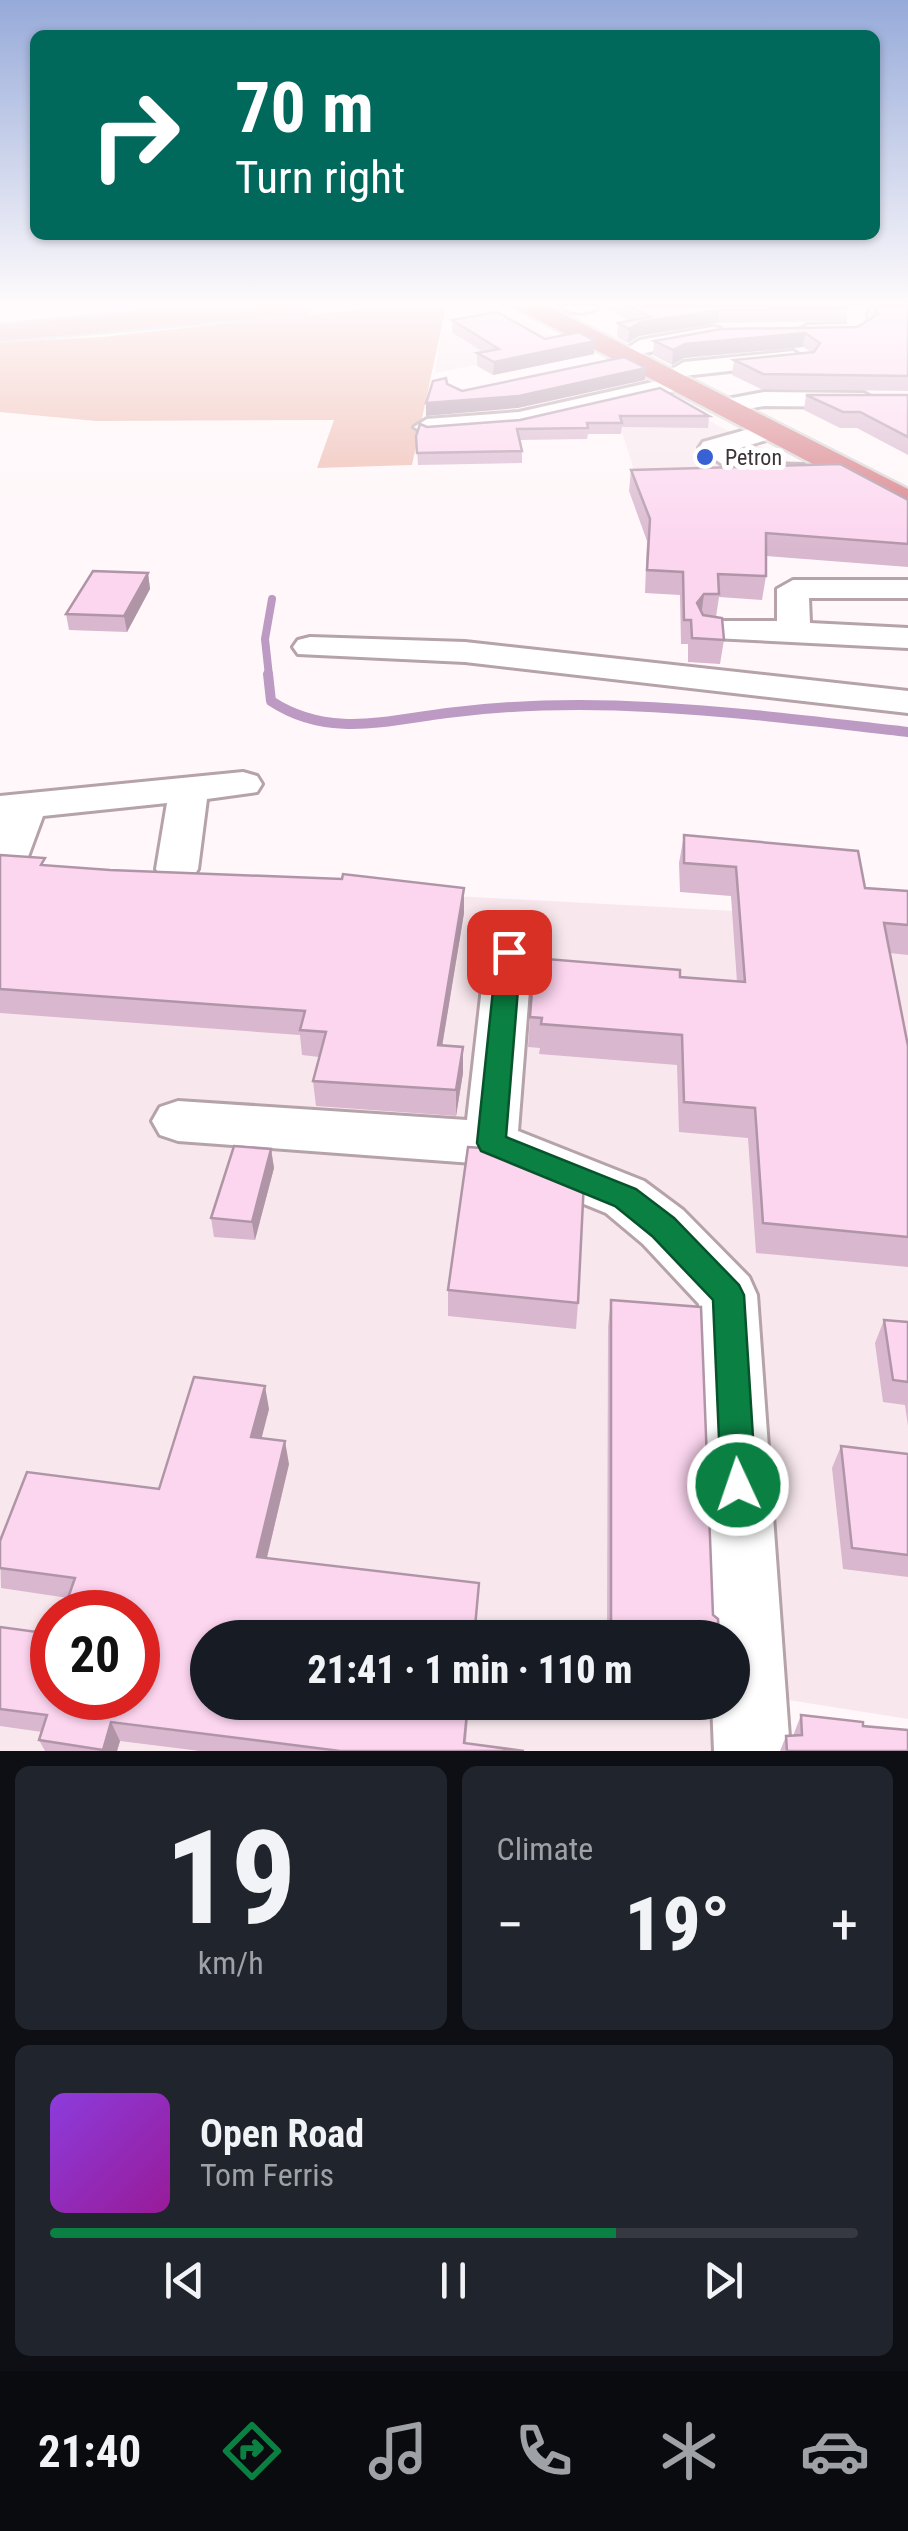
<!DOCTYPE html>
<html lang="en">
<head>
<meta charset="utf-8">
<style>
  body { margin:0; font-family:"Roboto Condensed",sans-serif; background:#20242c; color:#f1f3f6; height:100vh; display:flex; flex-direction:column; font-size:38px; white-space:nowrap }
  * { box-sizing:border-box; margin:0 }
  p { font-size:32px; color:#9ea1a6 }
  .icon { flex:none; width:55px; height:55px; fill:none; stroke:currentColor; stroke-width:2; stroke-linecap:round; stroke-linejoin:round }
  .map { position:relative; height:1751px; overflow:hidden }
  .sheet { display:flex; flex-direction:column; gap:15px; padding:15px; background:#0d0f14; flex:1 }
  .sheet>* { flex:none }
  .hud { position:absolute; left:30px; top:30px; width:850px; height:210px; border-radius:15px; box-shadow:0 2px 8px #0004; background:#00695c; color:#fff; overflow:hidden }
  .speed { position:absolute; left:30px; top:1590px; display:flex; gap:20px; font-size:50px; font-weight:700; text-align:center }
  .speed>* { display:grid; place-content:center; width:130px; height:130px; border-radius:50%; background:#171b24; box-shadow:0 2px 8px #0004; line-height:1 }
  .speed .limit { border:15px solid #d22; background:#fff; color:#111 }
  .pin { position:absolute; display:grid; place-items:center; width:85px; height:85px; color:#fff; margin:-42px; border-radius:20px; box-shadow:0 5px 15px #0006 }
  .me { position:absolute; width:110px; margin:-55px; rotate:357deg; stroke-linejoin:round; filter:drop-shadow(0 0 8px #0008) }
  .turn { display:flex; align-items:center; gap:35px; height:210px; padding:0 40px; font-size:45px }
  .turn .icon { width:130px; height:130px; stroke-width:2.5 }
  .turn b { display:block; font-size:70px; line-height:85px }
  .big { font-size:75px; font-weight:800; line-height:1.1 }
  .sheet .tile { flex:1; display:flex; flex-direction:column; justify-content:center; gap:15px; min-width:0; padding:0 35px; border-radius:15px; background:#20242c }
  .sheet .dial { align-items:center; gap:0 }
  .dial b { font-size:130px; line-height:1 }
  .song { display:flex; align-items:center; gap:30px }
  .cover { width:120px; height:120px; border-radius:15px; background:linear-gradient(135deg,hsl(270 70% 55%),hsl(300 70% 35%)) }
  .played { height:10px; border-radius:5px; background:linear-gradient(90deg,#0b8043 70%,#363941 70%) }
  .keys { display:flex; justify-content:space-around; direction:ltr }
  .heat { display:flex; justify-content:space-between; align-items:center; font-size:55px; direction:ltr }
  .sheet .tiles { flex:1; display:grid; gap:15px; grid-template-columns:1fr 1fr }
  .tile:last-child { grid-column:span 2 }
  .trip { position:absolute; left:190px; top:1620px; width:560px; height:100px; border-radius:50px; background:#171b24; box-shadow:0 2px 8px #0004; font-weight:800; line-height:100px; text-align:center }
  .tab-bar { display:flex; height:160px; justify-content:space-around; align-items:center; background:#090b0e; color:#9ea1a6 }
  .tab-bar .icon { width:70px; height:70px }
  .tab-bar .active { color:#0b8043 }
  .tab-bar b { font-size:45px; color:#f1f3f6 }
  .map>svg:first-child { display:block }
  .built { fill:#f8e8ed; fill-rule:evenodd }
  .green { fill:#eebbb0 }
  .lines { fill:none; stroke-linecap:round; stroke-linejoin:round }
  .stream-far1 { stroke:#bc9ac3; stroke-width:8 }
  .stream { stroke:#bc9ac3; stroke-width:10 }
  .minor-casing { stroke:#b5a3a9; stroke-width:6 }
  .major-casing { stroke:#d8d6d7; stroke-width:5 }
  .highway-casing { stroke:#d8d6d7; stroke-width:5 }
  .minor { fill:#fff; fill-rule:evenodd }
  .major { fill:#e6b2b6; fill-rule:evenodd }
  .highway { fill:#d67f86; fill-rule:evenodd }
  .wall { fill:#d9b7ce }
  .shaded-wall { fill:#b095a7 }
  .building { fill:#fcd5ef; stroke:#b095a7; stroke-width:2.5 }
  .route { fill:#0b8043; stroke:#07532c; stroke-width:2.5 }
  .poi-dot { fill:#3862d3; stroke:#fff; stroke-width:4 }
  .labels { text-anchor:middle; stroke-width:10; stroke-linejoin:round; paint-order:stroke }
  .far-poi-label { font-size:22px; fill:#3c3437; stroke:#fff; text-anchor:start }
</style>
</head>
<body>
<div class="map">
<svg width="908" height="1751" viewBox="0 0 908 1751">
  <rect width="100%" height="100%" fill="#fff7f9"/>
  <g class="built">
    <polygon points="522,319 572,346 435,373 441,334"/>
    <polygon points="653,392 725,429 836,485 639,487 616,412"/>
    <path d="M0,872L908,920V1719L782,1699L786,1751H0ZM52,1612H138V1698H52ZM208,1638H732V1702H208Z"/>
  </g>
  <polygon class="green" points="389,306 446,306 412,465 317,468 334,420 96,421 0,412 0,342 102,337"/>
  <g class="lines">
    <polyline class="stream-far1" points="269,676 265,639 272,599"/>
    <path class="stream" d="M268,674L271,701C327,738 385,721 447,713C601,693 755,715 908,732"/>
    <defs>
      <g id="minor">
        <path d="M561,306H600C591,315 570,315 561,306Z"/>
        <polygon points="846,306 870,306 865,312 867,335 808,337 797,331 808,325 847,324"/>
        <polygon points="712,327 720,328 720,338 640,354 629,347 640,340"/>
        <polygon points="793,351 804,358 801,363 684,376 672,369 684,362"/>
        <polygon points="675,377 687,384 683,389 519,428 427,435 414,427 427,419 519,412"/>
        <polygon points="764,392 864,393 876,400 864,407 764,406 720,414 708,407 711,402"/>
        <polygon points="767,424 780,432 776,437 734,450 757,464 806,465 809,471 806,477 742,478 699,448 703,442"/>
        <polygon points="793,580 908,580 908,598 809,598 810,623 908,628 908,648 713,638 701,635 697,628 701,621 777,621 777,589"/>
        <polygon points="310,637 465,642 908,691 908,713 465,662 298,654 293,647 298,640"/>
        <polygon points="243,772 257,776 262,784 257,792 207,799 198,869 192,879 177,882 162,879 156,869 167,803 43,816 22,873 0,876 0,796"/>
        <polygon points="509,936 525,941 532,952 518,1131 644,1181 683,1210 749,1277 757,1295 790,1751 714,1751 712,1702 732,1702 732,1638 710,1638 699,1304 643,1244 606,1213 486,1164 178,1141 160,1135 152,1121 160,1107 178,1101 467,1120 486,952 493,941"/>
      </g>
      <polygon id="major" points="207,306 316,306 303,314 0,341 0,325"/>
      <polygon id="highway" points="512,306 547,306 908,489 908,514"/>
    </defs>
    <use href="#minor" class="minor-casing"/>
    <use href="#major" class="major-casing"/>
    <use href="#highway" class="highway-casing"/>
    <use href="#minor" class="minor"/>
    <use href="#major" class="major"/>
    <use href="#highway" class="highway"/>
  </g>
  <g class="wall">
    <polygon points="603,306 847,306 847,308 845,321 718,323 639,336 628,343 617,337 618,323 629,321"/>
    <polygon points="871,306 908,306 908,391 761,389 732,375 734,360 811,352 803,347 684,358 672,365 653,355 654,341 857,327 872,318 869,313"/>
    <polygon points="452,320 545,339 594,354 493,375 477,366 477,353 483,352 452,332"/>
    <polygon points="660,388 709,416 708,428 622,427 621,434 588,434 587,439 520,440 522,451 522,463 418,465 416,436 427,427 520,420"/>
    <polygon points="806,395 908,395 908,455 857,428 840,428 804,410"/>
    <polygon points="631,470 908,500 908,567 766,556 766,576 762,600 719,597 716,617 724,640 720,664 688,662 688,644 681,644 680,595 645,593 647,541 629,491"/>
    <polygon points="148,573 150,589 127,632 69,630 66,614"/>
    <polygon points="684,835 865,888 908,891 908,955 890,953 908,1046 908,1267 756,1253 748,1138 679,1132 677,1065 539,1054 540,1048 528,1047 534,963 737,982 731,896 680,892 679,863"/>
    <polygon points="0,855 47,865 110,870 464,888 464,913 442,1046 463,1073 456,1116 316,1106 313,1081 319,1057 302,1055 300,1035 0,1013"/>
    <polygon points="271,1149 274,1168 255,1240 214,1237 211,1218"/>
    <polygon points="448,1290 578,1303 576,1329 448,1316"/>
    <polygon points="611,1300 713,1615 719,1638 607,1638 608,1326"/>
    <polygon points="884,1320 908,1322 908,1426 905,1405 883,1402 875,1343"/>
    <polygon points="269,1409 261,1438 289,1464 267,1558 479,1583 475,1638 208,1638 208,1702 469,1702 466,1743 524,1751 200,1751 120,1741 117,1751 45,1751 39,1740 42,1732 0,1726 0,1627 52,1698 68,1598 1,1588 0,1541 159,1489"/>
    <polygon points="841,1446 908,1454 908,1577 843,1569 832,1468"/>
    <polygon points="801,1715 863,1726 908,1751 780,1751 786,1736 793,1736"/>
  </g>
  <g class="shaded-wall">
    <polygon points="720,310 718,323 639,336 628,343 629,329 641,322"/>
    <polygon points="805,333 803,347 684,358 672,365 673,350 685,344"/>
    <polygon points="595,341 594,354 493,375 494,362"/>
    <polygon points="646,368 645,380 518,408 426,416 426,403"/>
    <polygon points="148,573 150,589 127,632 124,616"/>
    <polygon points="704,594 701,617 697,603"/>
    <polygon points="464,888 464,913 438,1071 438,1045"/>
    <polygon points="463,1047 463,1073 456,1116 456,1090"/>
    <polygon points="271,1149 274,1168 255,1240 252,1222"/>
    <polygon points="265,1386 269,1409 256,1460 251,1437"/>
    <polygon points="285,1441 289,1464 262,1578 257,1557"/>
    <polygon points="111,1722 120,1741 117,1751 103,1751"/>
  </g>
  <g class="building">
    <polygon points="629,306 847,306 847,308 720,310 641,322 629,329 618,323 650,317"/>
    <polygon points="875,306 908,306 908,376 763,374 734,360 814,352 820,343 805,333 685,344 673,350 654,341 721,329 857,327 878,314"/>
    <polygon points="497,312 545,339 579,332 595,341 494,362 477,353 499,349 452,320"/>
    <polygon points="624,357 646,368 519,396 426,403 433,381 446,378 447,384 462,391"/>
    <polygon points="660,388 709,416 620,416 622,423 587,423 588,428 517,429 522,451 417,453 416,436 420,424 427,427 520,420"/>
    <polygon points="806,395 908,395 908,437 860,412 843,412"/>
    <polygon points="840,464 908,500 908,544 766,533 766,576 718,574 719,594 704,594 697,603 703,615 722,618 724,640 692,638 691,620 684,620 683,572 647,570 650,519 631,470"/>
    <polygon points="93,571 148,573 124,616 66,614"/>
    <polygon points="684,835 858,851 865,888 908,891 908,925 884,923 908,1046 908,1237 763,1223 755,1108 684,1102 682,1035 541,1024 542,1018 530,1017 534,963 546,964 547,959 680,970 680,977 745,982 736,867 684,863"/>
    <polygon points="0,855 45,858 41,865 110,870 342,879 343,874 464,888 438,1045 463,1047 456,1090 313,1081 326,1032 300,1030 305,1011 0,989"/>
    <polygon points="234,1146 271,1149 252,1222 211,1218"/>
    <polygon points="468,1147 509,1150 584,1181 578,1303 448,1290"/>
    <polygon points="611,1300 701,1307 713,1615 718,1619 719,1638 611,1638"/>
    <polygon points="884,1320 908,1322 908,1382 893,1380"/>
    <polygon points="194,1377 265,1386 251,1437 285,1441 257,1557 479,1583 474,1638 208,1638 208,1702 468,1702 464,1743 524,1751 340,1751 111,1722 103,1750 39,1740 47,1715 0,1709 0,1627 52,1634 52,1698 138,1698 138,1612 63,1612 75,1578 0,1568 0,1541 27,1472 159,1489"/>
    <polygon points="841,1446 908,1454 908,1555 852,1548"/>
    <polygon points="801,1715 863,1722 863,1726 908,1730 908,1751 787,1751 786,1736 802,1735"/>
  </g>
  <linearGradient id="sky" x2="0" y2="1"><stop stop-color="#96aad9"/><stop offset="0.55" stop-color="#fffbfc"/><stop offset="1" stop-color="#fffbfc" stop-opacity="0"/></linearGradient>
  <rect width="908" height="552" fill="url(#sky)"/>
  <polygon class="route" points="509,943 521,952 506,1137 636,1189 674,1218 739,1285 744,1295 756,1485 751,1497 738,1502 726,1497 721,1485 713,1300 652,1236 615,1206 481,1151 477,1143 497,952"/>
  <circle class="poi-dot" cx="705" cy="457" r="10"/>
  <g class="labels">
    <g class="far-poi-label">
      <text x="725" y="465">Petron</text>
    </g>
  </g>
</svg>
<div class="speed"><div class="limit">20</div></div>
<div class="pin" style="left:509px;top:952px;background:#d93025"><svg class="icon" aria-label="arrive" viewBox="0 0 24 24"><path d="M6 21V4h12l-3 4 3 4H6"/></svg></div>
<svg class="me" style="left:738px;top:1485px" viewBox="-20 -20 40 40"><circle r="17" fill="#0b8043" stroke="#fff" stroke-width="3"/><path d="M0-11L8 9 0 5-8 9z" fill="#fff"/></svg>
<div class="trip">21:41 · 1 min · 110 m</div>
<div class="hud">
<div class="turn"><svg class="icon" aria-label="right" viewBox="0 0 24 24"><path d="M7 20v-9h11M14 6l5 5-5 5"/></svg><div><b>70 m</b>Turn right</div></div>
</div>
</div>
<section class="sheet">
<div class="tiles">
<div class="tile dial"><b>19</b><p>km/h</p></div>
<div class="tile"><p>Climate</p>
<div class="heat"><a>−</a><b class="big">19°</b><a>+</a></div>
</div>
<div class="tile">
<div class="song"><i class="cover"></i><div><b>Open Road</b><p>Tom Ferris</p></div></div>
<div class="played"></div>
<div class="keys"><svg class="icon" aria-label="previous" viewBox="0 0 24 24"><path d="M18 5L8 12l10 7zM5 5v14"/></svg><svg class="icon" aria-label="pause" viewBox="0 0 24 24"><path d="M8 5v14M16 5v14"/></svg><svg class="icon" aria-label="next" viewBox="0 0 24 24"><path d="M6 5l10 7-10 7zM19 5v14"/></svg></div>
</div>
</div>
</section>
<nav class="tab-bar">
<b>21:40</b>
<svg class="icon active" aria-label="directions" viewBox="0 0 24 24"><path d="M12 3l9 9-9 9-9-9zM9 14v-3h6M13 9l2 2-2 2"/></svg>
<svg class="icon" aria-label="music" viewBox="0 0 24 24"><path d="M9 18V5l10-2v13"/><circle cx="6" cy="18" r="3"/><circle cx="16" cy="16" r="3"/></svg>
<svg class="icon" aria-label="phone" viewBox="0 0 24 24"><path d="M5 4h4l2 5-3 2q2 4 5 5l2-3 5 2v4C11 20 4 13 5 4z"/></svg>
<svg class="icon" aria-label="climate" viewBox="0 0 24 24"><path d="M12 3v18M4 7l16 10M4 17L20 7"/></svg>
<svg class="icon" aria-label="car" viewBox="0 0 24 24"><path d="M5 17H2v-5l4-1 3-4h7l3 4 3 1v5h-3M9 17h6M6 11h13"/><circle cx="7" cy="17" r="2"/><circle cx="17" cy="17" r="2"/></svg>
</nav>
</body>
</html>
